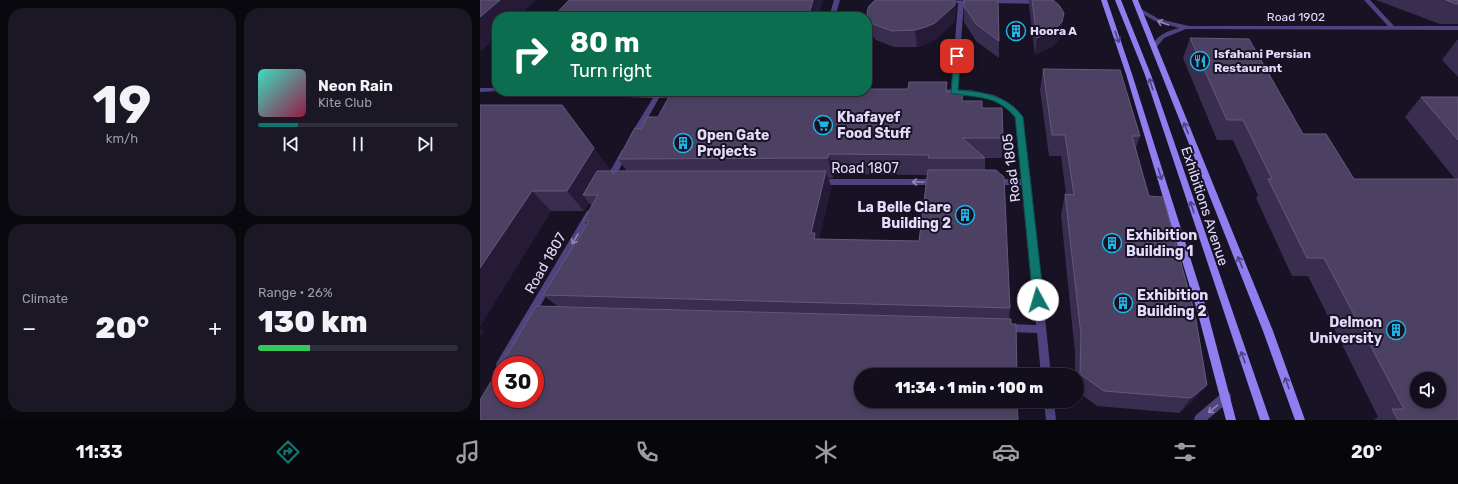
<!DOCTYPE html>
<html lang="en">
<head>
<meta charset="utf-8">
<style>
  body { margin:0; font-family:Rubik,sans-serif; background:#1b1725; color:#f1f3f6; height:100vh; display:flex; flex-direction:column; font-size:15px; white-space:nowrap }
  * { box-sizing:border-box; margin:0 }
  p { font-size:13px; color:#9c9ca3 }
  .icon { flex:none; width:22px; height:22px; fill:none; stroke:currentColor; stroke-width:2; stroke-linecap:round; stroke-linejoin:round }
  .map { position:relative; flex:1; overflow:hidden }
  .panel { display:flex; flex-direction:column; gap:8px; padding:8px; background:#0a080f; width:480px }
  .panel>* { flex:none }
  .hud { position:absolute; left:12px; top:12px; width:380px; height:84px; border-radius:16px; box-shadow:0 2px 6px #0003,0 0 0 1px #312e3b; background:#0b6e4f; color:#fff; overflow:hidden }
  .buttons { position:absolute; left:930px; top:372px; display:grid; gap:8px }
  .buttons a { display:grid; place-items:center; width:36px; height:36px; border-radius:50%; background:#120e1c; box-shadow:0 2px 6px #0003,0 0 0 1px #312e3b; font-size:20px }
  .speed { position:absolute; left:12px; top:356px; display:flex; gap:8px; font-size:20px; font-weight:700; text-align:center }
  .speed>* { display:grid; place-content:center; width:52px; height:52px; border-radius:50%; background:#120e1c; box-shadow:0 2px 6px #0003,0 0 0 1px #312e3b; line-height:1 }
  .speed .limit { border:6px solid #d22; background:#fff; color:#111 }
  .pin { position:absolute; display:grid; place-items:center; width:34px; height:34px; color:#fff; margin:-17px; border-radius:8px; box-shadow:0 2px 6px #0006 }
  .me { position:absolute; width:44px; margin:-22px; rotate:354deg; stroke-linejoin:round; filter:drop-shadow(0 0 3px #0008) }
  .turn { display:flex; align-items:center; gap:14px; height:84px; padding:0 12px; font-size:18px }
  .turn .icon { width:52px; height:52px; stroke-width:2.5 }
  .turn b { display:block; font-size:28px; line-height:34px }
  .big { font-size:30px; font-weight:800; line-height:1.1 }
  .panel .widget { flex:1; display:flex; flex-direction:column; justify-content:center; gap:6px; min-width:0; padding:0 14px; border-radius:16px; background:#1b1725 }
  .panel .dial { align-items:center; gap:0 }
  .dial b { font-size:52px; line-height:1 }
  .song { display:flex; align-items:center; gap:12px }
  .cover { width:48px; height:48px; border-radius:6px; background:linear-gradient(135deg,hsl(170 70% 55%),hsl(340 70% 35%)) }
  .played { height:4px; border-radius:2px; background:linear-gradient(90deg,#0f766e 20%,#312e3b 20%) }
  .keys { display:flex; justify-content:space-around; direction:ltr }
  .heat { display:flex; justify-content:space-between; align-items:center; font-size:22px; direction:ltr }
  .charge { height:6px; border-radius:3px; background:linear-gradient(90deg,#34c759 26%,#312e3b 0) }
  .panel .tiles { flex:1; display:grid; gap:8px; grid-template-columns:repeat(2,1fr) }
  .trip { position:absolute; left:374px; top:368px; width:230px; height:40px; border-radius:20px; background:#120e1c; box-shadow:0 2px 6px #0003,0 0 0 1px #312e3b; font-weight:800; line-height:40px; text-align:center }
  .tabs { display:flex; height:64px; justify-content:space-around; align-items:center; background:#07060b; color:#9c9ca3 }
  .tabs .icon { width:28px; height:28px }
  .tabs .on { color:#0f766e }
  .tabs b { font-size:18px; color:#f1f3f6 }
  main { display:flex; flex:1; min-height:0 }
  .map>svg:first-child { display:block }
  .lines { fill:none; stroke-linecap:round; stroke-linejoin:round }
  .service { fill:#4e437e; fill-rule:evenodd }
  .minor { fill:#4e437e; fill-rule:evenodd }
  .secondary { fill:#907def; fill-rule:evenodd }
  .wall { fill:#3a2e50; fill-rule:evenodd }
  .shaded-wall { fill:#251b37 }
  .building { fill:#4c4162; stroke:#64597a; fill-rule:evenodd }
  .oneway { stroke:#9187b6 }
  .oneway2 { stroke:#4e4280 }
  .route { fill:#0f766e; stroke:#0a4d48 }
  .labels { text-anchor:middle; stroke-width:4; stroke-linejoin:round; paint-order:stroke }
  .far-street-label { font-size:12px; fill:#e3dbfa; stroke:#181225 }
  .far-poi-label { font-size:12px; font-weight:bold; fill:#e3dbfa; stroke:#181225; text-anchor:start }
  .poi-label { font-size:14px; font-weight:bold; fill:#e3dbfa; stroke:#181225; text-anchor:start }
  .street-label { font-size:14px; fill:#e3dbfa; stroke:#181225 }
</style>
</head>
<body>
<main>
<section class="panel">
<div class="tiles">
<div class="widget dial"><b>19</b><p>km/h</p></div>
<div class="widget">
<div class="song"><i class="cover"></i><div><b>Neon Rain</b><p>Kite Club</p></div></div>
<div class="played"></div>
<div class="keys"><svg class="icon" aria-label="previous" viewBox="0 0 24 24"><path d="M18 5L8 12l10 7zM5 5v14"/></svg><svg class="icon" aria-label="pause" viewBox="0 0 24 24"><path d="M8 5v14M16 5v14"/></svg><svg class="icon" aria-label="next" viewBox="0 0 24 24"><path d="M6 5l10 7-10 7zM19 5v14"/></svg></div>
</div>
<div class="widget"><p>Climate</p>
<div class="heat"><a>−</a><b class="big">20°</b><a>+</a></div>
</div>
<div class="widget"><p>Range · 26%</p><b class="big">130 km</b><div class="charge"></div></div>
</div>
</section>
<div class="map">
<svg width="978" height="420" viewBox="0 0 978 420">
  <rect width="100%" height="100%" fill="#181225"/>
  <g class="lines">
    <g class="service">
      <polygon points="464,0 497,1 494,3 484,3 477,91 474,93 471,91 478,3 466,3 464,2"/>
      <polygon points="506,0 560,0 563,2 560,4 508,3 506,2"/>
    </g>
    <g class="minor">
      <polygon points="354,0 360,0 355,17 349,17"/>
      <path d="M884,0H890L914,26H978V30L706,29L684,38L676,48L674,49L671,47C677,35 687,31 699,28L675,21L656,10L661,9L679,19L709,26H908Z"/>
      <polygon points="0,88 17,88 17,91 20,91 0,92"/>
      <path d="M457,89L490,90L514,95L524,100L533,106L543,119L551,182L571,375H561L557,333L526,332L523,331L521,328L523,325L526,324L556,325L543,185H514L510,182L514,179H543C541,164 541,131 536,118C529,102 507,97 491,95C479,93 467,95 455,92V90Z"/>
      <path d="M31,91C76,91 121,92 166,94C174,94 197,91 202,95L199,97L179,98L156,139H153L149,137L173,98L34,93Z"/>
      <polygon points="145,149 149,152 131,184 125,184 124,182 125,180 142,150"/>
      <polygon points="340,179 456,179 460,182 456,185 340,185 336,182"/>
      <polygon points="110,210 113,211 114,213 113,215 26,365 21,365 21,370 17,368 16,365 17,362 107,211"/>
      <polygon points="746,392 750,393 751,397 750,401 727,420 714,420 715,416 742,393"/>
      <polygon points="564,401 574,401 576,420 566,420"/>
    </g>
    <g class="secondary">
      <polygon points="621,0 627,0 652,74 728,314 756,420 746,420 718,314 646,74"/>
      <polygon points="635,0 641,0 671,75 790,420 780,420 665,75"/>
      <polygon points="652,0 658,0 793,331 825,420 815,420 783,331"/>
    </g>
  </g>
  <g class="wall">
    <polygon points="396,0 476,0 475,21 456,39 447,44 437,47 414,47 396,40 391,34 389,28 387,12"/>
    <polygon points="549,0 573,0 580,38 573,46 555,55 549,5"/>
    <polygon points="896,0 978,0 978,24 960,24"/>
    <polygon points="484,6 519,41 519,58 496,41 484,22"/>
    <polygon points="710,38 823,134 874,179 975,179 925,117 941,97 978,97 978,420 893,420 898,417 828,276 812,276 776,198 778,195 753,140 737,140 703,58"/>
    <polygon points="977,40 978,40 978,77 962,60"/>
    <polygon points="563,69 660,136 656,148 713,401 699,413 617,406 597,391 597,375 595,375 595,353 581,215 585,194 586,194 581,156 569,156 560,90"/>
    <path d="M467,92L483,101L502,108L523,138L522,158H505V170L530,308L529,319L77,306L63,295L107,224L103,221L112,206L109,203L104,211H71L0,326V105L130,169L128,171L133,174L147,171L138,159L161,129L178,117ZM354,174L447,175L439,241L339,239L351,187L349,178H353Z"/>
  </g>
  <g class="shaded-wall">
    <polygon points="20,0 56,0 38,17 17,17 17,36 0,52 0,17"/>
    <polygon points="333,0 343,0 339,17 328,17"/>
    <polygon points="475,0 476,0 476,4 475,21 456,39 447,44 437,47 435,30"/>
    <polygon points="584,13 580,38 573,46 555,55 557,38"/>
    <polygon points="114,148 130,169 114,195 103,195 109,203 104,211 87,191"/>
    <polygon points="349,154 354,174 353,178 348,158"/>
    <polygon points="346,171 351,187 338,243 339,254 331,233"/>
    <polygon points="52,191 71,211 0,326 0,268"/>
    <polygon points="0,328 4,331 0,337"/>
    <polygon points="727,385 713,401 699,413 711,398"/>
  </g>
  <g class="building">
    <polygon points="0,0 20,0 0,17"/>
    <polygon points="89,0 333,0 328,17 73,17"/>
    <polygon points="396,0 475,0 475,5 455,23 446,27 435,30 412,31 393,24 388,18 387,12 389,6 394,1"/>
    <polygon points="484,0 518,0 519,41 496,24 484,6"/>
    <polygon points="552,0 573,0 579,5 584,13 582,22 575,29 557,38"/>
    <polygon points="966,0 978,0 978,4 976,4"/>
    <path d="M710,38L769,39L823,134H846L874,179H978V420H918L912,409H924L844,258H827L788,179H792L763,120H747ZM937,379H959V401H937Z"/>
    <polygon points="563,69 640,70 660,136 652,136 669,196 683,197 715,314 727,385 711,398 624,391 600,374 601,335 585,194 594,195 585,135 572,135"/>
    <polygon points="429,82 467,82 466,92 483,92 482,101 502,101 502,108 522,108 523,138 482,138 505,158 448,158 449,155 349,154 348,158 138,159 155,128 161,129 167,117 178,117 192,91 387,91 387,89 428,89"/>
    <polygon points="941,97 978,97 978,140"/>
    <polygon points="0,105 82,105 114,148 87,191 52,191 0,268"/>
    <polygon points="448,170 516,170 524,177 530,308 63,295 109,221 103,221 118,195 103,195 117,171 132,171 133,174 135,171 346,171 331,233 335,233 334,239 439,241"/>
    <path d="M56,306L531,319V324H536L537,375H381V401H537L538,420H0V400ZM21,365H55V399H21Z"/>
  </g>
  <defs><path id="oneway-shaft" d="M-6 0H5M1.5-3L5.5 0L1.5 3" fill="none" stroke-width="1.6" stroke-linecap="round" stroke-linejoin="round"/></defs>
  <g class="oneway">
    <use href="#oneway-shaft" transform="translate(683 23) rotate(-161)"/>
    <use href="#oneway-shaft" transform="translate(438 182) rotate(180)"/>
    <use href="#oneway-shaft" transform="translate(95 239) rotate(120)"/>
    <use href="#oneway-shaft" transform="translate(733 409) rotate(140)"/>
  </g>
  <g class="oneway2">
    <use href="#oneway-shaft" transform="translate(637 37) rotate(71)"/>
    <use href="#oneway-shaft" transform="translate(671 84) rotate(-108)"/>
    <use href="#oneway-shaft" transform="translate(706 128) rotate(-112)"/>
    <use href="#oneway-shaft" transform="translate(680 174) rotate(73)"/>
    <use href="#oneway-shaft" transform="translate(712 207) rotate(-108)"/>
    <use href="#oneway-shaft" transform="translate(760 262) rotate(-112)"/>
    <use href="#oneway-shaft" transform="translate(763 357) rotate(-109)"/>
    <use href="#oneway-shaft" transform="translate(807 383) rotate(-110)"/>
  </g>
  <path class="route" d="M477,54L481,56L478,90C503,92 527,95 543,117L564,300L562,303H555L553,300L535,117C515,94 498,99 471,93L474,56Z"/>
  <defs>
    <symbol id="building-ring" viewBox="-11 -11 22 22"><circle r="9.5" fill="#181225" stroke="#1eb3e3" stroke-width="1.5"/><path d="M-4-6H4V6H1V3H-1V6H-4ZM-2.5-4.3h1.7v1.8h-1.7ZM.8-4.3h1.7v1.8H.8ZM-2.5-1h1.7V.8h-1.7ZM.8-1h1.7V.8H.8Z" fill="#1eb3e3"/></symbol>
    <symbol id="restaurant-ring" viewBox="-11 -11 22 22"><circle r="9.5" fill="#181225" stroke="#1eb3e3" stroke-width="1.5"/><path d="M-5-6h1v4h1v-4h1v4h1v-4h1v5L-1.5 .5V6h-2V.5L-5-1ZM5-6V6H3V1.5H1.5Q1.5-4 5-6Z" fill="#1eb3e3"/></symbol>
    <symbol id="supermarket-ring" viewBox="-11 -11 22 22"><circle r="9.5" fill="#181225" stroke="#1eb3e3" stroke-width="1.5"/><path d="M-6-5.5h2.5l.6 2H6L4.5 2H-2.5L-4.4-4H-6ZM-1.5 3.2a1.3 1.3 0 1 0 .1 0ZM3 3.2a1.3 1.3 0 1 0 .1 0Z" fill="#1eb3e3"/></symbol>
  </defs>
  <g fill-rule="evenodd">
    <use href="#building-ring" x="525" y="20" width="22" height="22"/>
    <use href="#restaurant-ring" x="709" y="50" width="22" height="22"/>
    <use href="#supermarket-ring" x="332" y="114" width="22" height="22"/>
    <use href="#building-ring" x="192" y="132" width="22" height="22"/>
    <use href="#building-ring" x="474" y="204" width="22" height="22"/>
    <use href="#building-ring" x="621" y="232" width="22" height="22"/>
    <use href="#building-ring" x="632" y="292" width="22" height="22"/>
    <use href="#building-ring" x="905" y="319" width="22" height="22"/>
  </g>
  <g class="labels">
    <g class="far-street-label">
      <text x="816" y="21">Road 1902</text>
    </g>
    <g class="far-poi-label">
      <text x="550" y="35">Hoora A</text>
      <text x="734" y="58">Isfahani Persian<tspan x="734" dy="14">Restaurant</tspan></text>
    </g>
    <g class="poi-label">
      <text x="357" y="122">Khafayef<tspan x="357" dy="16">Food Stuff</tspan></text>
      <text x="217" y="140">Open Gate<tspan x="217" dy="16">Projects</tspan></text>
      <text x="471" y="212" text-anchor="end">La Belle Clare<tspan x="471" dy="16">Building 2</tspan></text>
      <text x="646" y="240">Exhibition<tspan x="646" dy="16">Building 1</tspan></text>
      <text x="657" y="300">Exhibition<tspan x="657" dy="16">Building 2</tspan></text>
      <text x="902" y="327" text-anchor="end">Delmon<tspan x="902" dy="16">University</tspan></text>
    </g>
    <g class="street-label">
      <text x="385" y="173">Road 1807</text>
      <text transform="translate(531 168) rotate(-97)" y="5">Road 1805</text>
      <text transform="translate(725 206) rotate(72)" y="5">Exhibitions Avenue</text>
      <text transform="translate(65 263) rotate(-60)" y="5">Road 1807</text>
    </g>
  </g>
</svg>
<div class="buttons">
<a><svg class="icon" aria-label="sound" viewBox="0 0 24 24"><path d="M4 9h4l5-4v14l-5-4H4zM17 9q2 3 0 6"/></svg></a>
</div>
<div class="speed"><div class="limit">30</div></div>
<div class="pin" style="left:477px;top:56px;background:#d93025"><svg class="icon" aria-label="arrive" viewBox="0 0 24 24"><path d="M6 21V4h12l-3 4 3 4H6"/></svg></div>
<svg class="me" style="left:558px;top:300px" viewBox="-20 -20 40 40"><circle r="19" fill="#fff"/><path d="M0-13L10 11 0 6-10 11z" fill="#0f766e"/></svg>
<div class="trip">11:34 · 1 min · 100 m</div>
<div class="hud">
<div class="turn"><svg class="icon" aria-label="right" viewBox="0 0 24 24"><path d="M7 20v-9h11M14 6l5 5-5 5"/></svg><div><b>80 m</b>Turn right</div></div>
</div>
</div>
</main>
<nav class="tabs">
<b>11:33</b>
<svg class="icon on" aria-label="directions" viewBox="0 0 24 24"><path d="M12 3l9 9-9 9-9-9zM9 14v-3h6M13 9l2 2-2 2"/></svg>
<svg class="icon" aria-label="music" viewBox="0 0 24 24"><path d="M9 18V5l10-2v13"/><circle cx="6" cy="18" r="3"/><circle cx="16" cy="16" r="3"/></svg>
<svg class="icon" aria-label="phone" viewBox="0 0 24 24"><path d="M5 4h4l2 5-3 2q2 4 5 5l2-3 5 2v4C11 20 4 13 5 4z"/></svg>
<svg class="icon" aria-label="climate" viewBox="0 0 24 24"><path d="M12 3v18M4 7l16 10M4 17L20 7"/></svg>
<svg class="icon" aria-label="car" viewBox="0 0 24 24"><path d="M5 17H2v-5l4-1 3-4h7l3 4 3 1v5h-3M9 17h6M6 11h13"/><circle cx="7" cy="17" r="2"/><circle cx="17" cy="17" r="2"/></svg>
<svg class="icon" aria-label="filters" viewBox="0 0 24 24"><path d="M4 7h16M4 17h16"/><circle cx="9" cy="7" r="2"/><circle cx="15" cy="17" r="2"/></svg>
<b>20°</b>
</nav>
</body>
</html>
